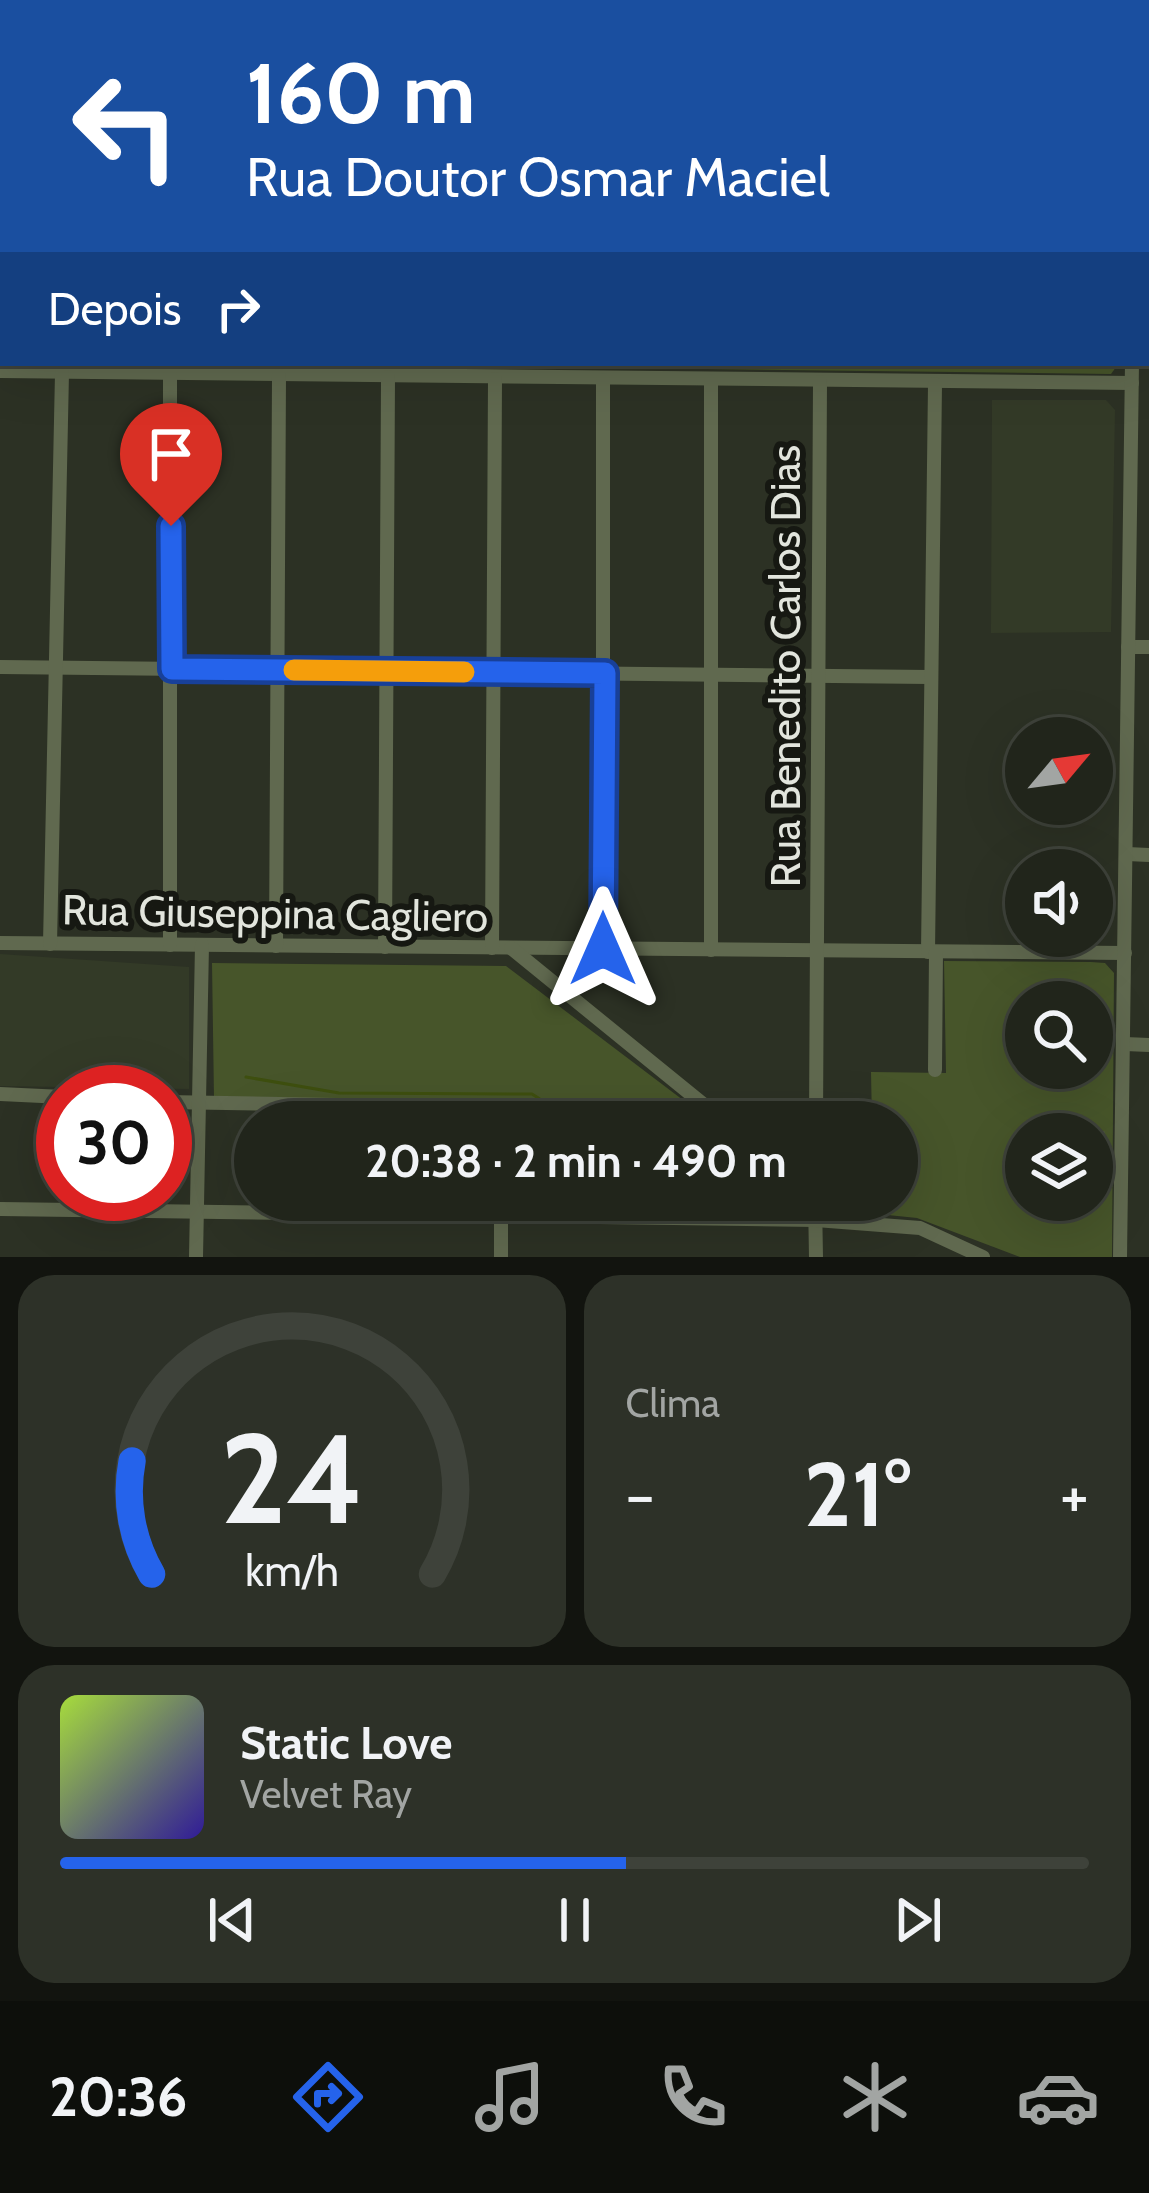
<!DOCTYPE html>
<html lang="pt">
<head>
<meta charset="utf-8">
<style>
  body { margin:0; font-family:Cabin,sans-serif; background:#2d3128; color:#f1f3f6; height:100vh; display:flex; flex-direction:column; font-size:45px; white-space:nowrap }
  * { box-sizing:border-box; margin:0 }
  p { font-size:39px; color:#a2a5a3 }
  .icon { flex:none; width:66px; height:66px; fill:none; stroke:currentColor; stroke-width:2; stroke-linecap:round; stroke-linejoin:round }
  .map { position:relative; height:1257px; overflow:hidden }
  .details { display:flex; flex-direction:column; gap:18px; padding:18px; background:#12140f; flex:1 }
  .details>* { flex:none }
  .guide { position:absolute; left:0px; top:0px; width:1149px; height:366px; box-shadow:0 12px 48px #0002,0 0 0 3px #3e423a; background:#1a4fa0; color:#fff; overflow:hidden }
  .needle { width:78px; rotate:61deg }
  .controls { position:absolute; left:1005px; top:717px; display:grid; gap:24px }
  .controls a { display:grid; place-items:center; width:108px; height:108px; border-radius:50%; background:#21251b; box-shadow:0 12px 48px #0002,0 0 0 3px #3e423a; font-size:60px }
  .speed { position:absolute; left:36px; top:1065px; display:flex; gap:24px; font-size:60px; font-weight:700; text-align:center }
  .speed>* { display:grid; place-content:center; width:156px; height:156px; border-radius:50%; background:#21251b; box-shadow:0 12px 48px #0002,0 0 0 3px #3e423a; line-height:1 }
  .speed .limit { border:18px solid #d22; background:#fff; color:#111 }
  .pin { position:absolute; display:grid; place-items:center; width:102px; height:102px; color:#fff; margin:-123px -51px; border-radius:50% 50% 50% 0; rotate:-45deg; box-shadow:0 0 12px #0007 }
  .pin .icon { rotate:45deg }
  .me { position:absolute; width:132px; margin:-66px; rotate:0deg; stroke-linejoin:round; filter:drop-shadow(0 0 9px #0008) }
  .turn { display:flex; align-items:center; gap:42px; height:252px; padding:0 48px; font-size:54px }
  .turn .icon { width:156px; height:156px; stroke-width:2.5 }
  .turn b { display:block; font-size:84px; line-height:102px }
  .then { display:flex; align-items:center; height:114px; padding:0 48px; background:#0003; gap:24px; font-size:45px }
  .big { font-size:90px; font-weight:800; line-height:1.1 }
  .details .card { flex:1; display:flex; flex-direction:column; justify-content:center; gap:18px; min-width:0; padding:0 42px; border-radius:36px; background:#2d3128 }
  .details .dial { align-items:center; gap:0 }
  .dial svg { height:312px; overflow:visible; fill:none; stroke:#3e423a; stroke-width:7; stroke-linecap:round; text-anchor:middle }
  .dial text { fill:#f1f3f6; stroke:none }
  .song { display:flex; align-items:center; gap:36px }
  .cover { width:144px; height:144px; border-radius:18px; background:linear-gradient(135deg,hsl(80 70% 55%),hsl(250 70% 35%)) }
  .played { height:12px; border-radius:6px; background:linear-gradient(90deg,#2563eb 55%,#3e423a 55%) }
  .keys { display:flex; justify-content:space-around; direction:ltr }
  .heat { display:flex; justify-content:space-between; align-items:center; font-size:66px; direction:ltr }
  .details .tiles { flex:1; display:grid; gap:18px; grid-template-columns:1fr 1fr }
  .card:last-child { grid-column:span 2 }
  .trip { position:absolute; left:234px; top:1101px; width:684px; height:120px; border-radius:60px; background:#21251b; box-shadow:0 12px 48px #0002,0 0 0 3px #3e423a; font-weight:800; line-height:120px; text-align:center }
  .tab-bar { display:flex; height:192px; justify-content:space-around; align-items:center; background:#0d0f0b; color:#a2a5a3 }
  .tab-bar .icon { width:84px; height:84px }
  .tab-bar .active { color:#2563eb }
  .tab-bar b { font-size:54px; color:#f1f3f6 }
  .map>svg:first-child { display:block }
  .built { fill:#333a27 }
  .green { fill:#47552a; fill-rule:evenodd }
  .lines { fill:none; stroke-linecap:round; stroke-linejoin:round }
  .stream { stroke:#3e4f0f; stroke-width:3 }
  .building { fill:#414638; stroke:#54594b; stroke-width:3 }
  .minor { stroke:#60694f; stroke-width:14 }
  .route-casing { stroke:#184099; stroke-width:30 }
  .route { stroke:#2563eb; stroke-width:21 }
  .slow { stroke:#f59e0b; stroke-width:21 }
  .labels { text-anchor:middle; stroke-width:12; stroke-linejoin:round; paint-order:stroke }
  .street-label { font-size:42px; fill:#e2e5dd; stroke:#161812 }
</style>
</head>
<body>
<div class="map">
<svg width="1149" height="1257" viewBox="0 0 1149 1257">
  <rect width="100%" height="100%" fill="#2c3124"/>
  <g class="built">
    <polygon points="992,400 1106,400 1115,410 1111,632 991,633"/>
    <polygon points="0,954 189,967 189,1089 0,1086"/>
  </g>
  <g class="green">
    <polygon points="0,0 1102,0 1102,3 3,3 0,60"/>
    <polygon points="222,363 1119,363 1111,374"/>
    <path d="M944,961L1091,962L1105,963L1114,973L1112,1257H1020L917,1218L829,1209L828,1200H897V1122H872L871,1072L946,1073ZM1026,1002H1092V1068H1026ZM1026,1134H1092V1200H1026Z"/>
    <polygon points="212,963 506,966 712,1122 513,1122 511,1101 214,1098"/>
    <polygon points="515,1200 800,1200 801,1210 515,1211"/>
  </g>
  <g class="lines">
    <g class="stream">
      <polyline points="1079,0 1079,3"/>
      <polyline points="267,3 267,0"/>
      <polyline points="246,1077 339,1093 532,1094 576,1122"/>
      <polyline points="763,1200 801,1210"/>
    </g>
  </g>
  <polygon class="building" points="1103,1133 1106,1195 1092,1195 1092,1134"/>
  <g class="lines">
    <g class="minor">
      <polyline points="1146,16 1149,15"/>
      <polyline points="0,74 3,73"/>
      <polyline points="1146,127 1149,127"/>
      <polyline points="0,291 3,291"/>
      <polyline points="1146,332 1149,332"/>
      <polyline points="0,371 1132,383"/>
      <polyline points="603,380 603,949"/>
      <polyline points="1128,647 1149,647"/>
      <polyline points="0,667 930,677"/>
      <polyline points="1127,854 1149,855"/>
      <polyline points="0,943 1125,953"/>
      <polyline points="50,944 62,373"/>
      <polyline points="170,945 170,375"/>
      <polyline points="276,946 279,376"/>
      <polyline points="385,947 388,377"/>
      <polyline points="492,948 495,379"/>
      <polyline points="511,948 725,1122"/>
      <polyline points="711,950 711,381"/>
      <polyline points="928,952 935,384"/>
      <polyline points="1125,1044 1149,1045"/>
      <polyline points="935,1070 936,952"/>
      <polyline points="0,1094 63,1097"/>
      <polyline points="165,1102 502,1108 502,1122"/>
      <polyline points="816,1122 820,382"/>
      <polyline points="815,1200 816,1257"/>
      <polyline points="0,1209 816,1220 920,1228 983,1257"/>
      <polyline points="196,1257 202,945"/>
      <polyline points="501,1257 501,1200"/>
      <polyline points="1120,1257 1132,363"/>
    </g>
  </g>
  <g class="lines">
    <defs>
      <polyline id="route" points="171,526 172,669 605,673 603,949"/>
    </defs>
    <use href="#route" class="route-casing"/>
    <use href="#route" class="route"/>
    <polyline class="slow" points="294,670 464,672"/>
  </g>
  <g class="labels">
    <g class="street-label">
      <text transform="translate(785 666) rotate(-90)" y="15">Rua Benedito Carlos Dias</text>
      <text transform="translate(275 913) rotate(1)" y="15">Rua Giuseppina Cagliero</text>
    </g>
  </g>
</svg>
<div class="controls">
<a><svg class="needle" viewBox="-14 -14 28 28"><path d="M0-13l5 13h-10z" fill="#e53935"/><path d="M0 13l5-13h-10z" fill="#a2a5a3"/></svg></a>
<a><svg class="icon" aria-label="sound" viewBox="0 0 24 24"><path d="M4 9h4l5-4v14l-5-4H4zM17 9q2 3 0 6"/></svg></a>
<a><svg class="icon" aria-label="search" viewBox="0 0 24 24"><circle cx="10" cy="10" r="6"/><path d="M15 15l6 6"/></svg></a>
<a><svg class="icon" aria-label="layers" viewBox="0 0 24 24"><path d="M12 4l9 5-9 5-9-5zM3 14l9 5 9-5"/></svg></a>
</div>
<div class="speed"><div class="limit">30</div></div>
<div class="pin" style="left:171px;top:526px;background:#d93025"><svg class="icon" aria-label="arrive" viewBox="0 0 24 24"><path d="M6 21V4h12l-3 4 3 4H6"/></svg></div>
<svg class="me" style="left:603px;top:949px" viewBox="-20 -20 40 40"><path d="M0-17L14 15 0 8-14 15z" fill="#2563eb" stroke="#fff" stroke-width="4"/></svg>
<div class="trip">20:38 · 2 min · 490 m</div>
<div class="guide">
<div class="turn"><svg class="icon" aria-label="left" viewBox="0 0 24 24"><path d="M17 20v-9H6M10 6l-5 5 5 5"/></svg><div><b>160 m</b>Rua Doutor Osmar Maciel</div></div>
<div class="then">Depois<svg class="icon" aria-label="right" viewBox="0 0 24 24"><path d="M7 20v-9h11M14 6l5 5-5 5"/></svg></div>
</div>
</div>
<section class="details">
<div class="tiles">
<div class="card dial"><svg viewBox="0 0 100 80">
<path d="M14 69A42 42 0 1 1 86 69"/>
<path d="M14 69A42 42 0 0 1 9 40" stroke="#2563eb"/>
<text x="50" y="56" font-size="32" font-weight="700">24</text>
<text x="50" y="72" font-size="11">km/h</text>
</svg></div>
<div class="card"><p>Clima</p>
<div class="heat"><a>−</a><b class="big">21°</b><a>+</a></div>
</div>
<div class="card">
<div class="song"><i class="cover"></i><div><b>Static Love</b><p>Velvet Ray</p></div></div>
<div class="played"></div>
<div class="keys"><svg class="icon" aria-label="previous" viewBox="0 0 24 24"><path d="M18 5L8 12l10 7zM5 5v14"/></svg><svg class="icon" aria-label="pause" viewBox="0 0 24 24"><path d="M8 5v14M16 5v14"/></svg><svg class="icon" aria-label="next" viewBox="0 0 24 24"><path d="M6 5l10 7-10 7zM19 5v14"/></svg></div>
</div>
</div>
</section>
<nav class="tab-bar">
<b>20:36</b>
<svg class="icon active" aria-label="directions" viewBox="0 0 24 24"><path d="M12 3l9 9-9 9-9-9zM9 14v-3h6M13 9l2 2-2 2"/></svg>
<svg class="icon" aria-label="music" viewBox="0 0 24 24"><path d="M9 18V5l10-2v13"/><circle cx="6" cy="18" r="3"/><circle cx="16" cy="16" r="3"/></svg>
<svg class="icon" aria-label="phone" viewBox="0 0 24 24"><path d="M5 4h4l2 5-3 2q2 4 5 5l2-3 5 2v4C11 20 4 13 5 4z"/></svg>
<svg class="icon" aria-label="climate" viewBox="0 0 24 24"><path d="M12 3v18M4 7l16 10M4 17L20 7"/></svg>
<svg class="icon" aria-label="car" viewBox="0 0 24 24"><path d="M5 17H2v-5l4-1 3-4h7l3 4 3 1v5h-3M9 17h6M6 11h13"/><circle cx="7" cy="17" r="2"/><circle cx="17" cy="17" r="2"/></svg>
</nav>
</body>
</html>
